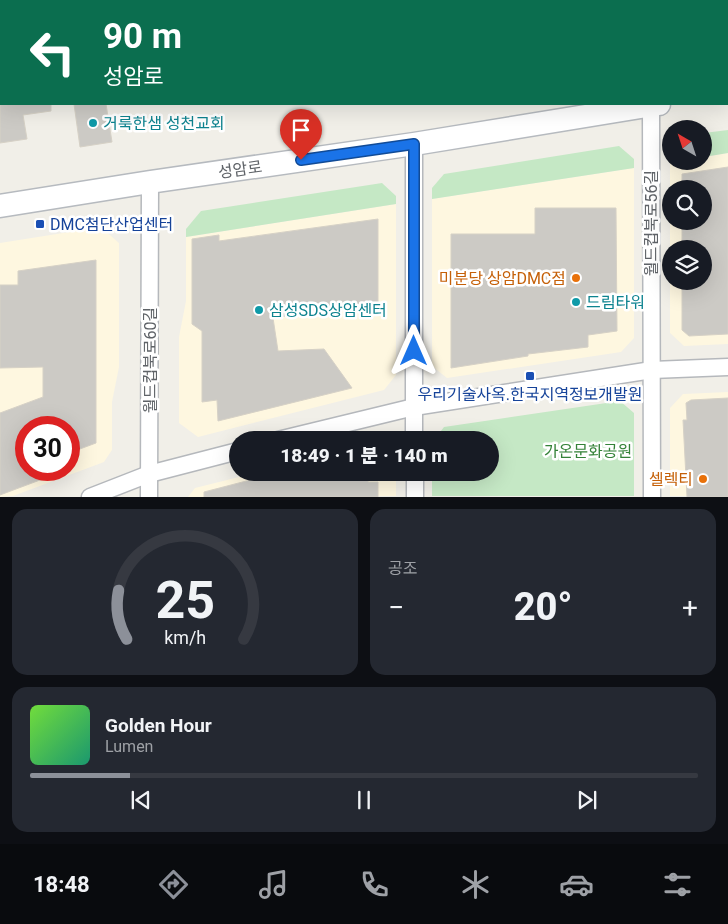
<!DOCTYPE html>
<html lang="ko">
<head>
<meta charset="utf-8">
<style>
  body { margin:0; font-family:Roboto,"Noto Sans KR",sans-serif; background:#242831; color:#f1f3f6; height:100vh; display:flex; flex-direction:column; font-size:19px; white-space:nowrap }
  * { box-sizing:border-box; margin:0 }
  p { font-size:16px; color:#9ea1a6 }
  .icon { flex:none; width:28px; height:28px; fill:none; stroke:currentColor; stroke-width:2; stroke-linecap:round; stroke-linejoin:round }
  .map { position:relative; height:497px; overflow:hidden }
  .sheet { display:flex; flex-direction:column; gap:12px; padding:12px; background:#0d0f14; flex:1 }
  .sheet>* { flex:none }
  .guide { position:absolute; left:0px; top:0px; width:729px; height:105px; box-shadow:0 5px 20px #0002; background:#0b6e4f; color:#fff; overflow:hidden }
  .needle { width:32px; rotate:321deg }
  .tools { position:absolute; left:662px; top:120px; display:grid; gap:10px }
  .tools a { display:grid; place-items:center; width:50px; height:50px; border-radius:50%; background:#171b24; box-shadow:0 5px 20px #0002; font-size:25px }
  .speed { position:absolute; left:15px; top:416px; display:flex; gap:10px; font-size:25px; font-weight:700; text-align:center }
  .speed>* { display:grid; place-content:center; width:65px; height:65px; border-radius:50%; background:#171b24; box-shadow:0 5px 20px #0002; line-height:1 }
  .speed .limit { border:8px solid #d22; background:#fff; color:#111 }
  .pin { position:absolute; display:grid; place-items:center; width:42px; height:42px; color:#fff; margin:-51px -21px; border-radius:50% 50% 50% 0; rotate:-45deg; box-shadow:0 0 5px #0007 }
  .pin .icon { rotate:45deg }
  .me { position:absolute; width:55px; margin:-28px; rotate:0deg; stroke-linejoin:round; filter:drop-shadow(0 0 4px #0008) }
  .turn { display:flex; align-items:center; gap:18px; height:105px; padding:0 20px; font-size:22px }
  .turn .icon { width:65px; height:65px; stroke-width:2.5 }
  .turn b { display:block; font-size:35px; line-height:42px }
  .big { font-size:38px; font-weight:800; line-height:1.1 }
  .sheet .widget { flex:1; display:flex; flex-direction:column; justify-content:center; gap:8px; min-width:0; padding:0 18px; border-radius:15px; background:#242831 }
  .sheet .dial { align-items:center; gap:0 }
  .dial svg { height:130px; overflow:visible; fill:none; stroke:#363941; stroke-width:7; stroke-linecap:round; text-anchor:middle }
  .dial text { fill:#f1f3f6; stroke:none }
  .song { display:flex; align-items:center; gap:15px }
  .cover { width:60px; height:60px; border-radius:8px; background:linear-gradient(135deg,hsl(100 70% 55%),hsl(160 70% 35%)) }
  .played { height:5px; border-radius:2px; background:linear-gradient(90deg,#8c9099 15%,#363941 15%) }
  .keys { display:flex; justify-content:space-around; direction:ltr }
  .heat { display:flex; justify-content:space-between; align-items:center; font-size:28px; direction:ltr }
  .sheet .tiles { flex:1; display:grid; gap:12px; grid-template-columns:1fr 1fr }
  .widget:last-child { grid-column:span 2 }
  .trip { position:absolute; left:229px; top:431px; width:270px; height:50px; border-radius:25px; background:#171b24; box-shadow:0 5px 20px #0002; font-weight:800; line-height:50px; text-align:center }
  .tab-bar { display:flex; height:80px; justify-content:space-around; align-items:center; background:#090b0e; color:#9ea1a6 }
  .tab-bar .icon { width:35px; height:35px }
  .tab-bar .selected { color:#8c9099 }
  .tab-bar b { font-size:22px; color:#f1f3f6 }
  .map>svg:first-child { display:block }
  .commercial { fill:#fef7e0; fill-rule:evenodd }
  .green { fill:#c5e8c5 }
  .building { fill:#cccac5; stroke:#d6d1c6 }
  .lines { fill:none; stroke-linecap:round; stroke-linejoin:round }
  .minor-casing { stroke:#b5b8bc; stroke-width:19 }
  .secondary-casing { stroke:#b6babf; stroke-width:25 }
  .minor { stroke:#fff; stroke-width:16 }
  .secondary { stroke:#fff; stroke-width:22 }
  .route-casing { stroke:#114b97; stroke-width:12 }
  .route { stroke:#1a73e8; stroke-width:9 }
  .culture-dot { fill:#0f9aa8; stroke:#fff; stroke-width:2 }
  .transit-dot { fill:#1a4fb4; stroke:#fff; stroke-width:2 }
  .food-dot { fill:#e8710a; stroke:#fff; stroke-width:2 }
  .labels { text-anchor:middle; stroke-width:5; stroke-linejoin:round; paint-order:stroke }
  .culture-label { font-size:16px; fill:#0d838f; stroke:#fff; text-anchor:start }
  .street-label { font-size:16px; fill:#5f6368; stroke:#fff }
  .transit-label { font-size:16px; fill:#164399; stroke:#fff; text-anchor:start }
  .food-label { font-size:16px; fill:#c56008; stroke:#fff; text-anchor:end }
  .park-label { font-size:16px; fill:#348238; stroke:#fff }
</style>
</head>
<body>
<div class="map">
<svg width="728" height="497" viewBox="0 0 728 497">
  <rect width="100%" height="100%" fill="#f1efe8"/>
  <g class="commercial">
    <path d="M728,153V344L684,346L670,333V162L704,161V157ZM671,189H704V221H671ZM671,249H704V281H671Z"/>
    <polygon points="634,168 634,338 621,352 447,378 432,366 432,199"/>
    <polygon points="396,204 396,375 384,390 198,437 179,423 179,337 186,301 186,237"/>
    <path d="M101,227L119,243V367L112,402V450L104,462L13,496L0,497V243ZM26,428H69V470H26Z"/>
    <polygon points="728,392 728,496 670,496 670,408 683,394"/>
    <polygon points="255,473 396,473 396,496 188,497 195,488"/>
  </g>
  <g class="green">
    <polygon points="728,130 728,153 704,157 704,133"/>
    <polygon points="619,146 634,159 634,168 432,199 432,188 444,174"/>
    <polygon points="382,183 396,196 396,204 186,237 186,229 201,211"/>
    <polygon points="620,401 634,413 634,496 432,496 432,473 490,472 490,440 434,440 444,427"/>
  </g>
  <g class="building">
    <polygon points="0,104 51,104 51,111 23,115 27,139 0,143"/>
    <polygon points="74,104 106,104 112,142 80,147"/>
    <polygon points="728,167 728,334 689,336 682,330 682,281 704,281 704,249 682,249 682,221 704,221 704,189 682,189 682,174"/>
    <polygon points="535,208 616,208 617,331 588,335 588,347 528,354 528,356 451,368 451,234 535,234"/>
    <polygon points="378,219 378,302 273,318 278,351 324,349 352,388 218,421 217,400 202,402 202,331 192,324 192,239 219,235 219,241"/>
    <polygon points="96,260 96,443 69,453 69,428 26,428 26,469 24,470 64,471 0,495 0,413 43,397 43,367 0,368 0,285 18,285 18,271"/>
    <polygon points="728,398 728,497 687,497 683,420 687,420 686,403 691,400"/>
    <polygon points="281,472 369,472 368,482 378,482 378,497 204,497 204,492"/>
  </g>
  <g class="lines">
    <defs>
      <g id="minor">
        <polyline points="651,105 652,497"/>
        <polyline points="414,144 414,440"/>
        <polyline points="278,440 414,407 652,370 728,367"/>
        <polyline points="415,472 415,497"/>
        <polyline points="90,497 149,474 238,451"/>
        <polyline points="149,497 150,182"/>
      </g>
      <polyline id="secondary" points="0,206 150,182 414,144 659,104"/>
    </defs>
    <use href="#minor" class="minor-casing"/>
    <use href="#secondary" class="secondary-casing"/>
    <use href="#minor" class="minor"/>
    <use href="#secondary" class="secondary"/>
  </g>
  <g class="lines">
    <defs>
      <polyline id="route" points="301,160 414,144 414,351"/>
    </defs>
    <use href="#route" class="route-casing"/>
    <use href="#route" class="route"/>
  </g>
  <g class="culture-dot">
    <circle cx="93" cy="123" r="5"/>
    <circle cx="576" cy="302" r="5"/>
    <circle cx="259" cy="310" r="5"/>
  </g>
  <g class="transit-dot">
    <rect x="35" y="219" width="10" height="10" rx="2.5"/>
    <rect x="525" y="371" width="10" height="10" rx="2.5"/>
  </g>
  <g class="food-dot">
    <circle cx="576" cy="278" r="5"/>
    <circle cx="703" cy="479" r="5"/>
  </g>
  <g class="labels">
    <g class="culture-label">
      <text x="103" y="129">거룩한샘 성천교회</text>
      <text x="586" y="308">드림타워</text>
      <text x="269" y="316">삼성SDS상암센터</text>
    </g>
    <g class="street-label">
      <text transform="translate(240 169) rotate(-8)" y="6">성암로</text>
      <text transform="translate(651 223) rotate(-90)" y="6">월드컵북로56길</text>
      <text transform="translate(150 360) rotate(-90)" y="6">월드컵북로60길</text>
    </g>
    <g class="transit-label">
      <text x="50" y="230">DMC첨단산업센터</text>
      <text x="530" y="400" text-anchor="middle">우리기술사옥.한국지역정보개발원</text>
    </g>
    <g class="food-label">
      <text x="566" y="284">미분당 상암DMC점</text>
      <text x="693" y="485">셀렉티</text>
    </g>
    <g class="park-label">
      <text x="588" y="457">가온문화공원</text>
    </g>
  </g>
</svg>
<div class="tools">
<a><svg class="needle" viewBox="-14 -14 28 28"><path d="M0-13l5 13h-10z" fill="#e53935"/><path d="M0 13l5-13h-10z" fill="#9ea1a6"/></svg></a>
<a><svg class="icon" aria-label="search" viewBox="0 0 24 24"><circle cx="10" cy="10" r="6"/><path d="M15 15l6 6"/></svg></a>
<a><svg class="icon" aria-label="layers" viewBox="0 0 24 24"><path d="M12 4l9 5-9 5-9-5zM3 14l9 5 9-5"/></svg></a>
</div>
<div class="speed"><div class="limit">30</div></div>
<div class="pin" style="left:301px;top:160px;background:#d93025"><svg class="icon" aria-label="arrive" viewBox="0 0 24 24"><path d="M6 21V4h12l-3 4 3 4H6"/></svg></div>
<svg class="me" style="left:414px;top:351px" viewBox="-20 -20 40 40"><path d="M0-17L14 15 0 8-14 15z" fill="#1a73e8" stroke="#fff" stroke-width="4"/></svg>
<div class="trip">18:49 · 1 분 · 140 m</div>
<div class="guide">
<div class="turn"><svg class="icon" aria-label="left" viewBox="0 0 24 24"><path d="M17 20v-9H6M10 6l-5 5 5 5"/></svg><div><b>90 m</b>성암로</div></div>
</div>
</div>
<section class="sheet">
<div class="tiles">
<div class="widget dial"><svg viewBox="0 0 100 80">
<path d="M14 69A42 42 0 1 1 86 69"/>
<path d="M14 69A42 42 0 0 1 9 39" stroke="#8c9099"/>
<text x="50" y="56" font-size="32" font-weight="700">25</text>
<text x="50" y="72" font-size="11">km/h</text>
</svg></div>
<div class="widget"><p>공조</p>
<div class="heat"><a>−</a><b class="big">20°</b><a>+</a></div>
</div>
<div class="widget">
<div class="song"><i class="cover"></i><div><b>Golden Hour</b><p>Lumen</p></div></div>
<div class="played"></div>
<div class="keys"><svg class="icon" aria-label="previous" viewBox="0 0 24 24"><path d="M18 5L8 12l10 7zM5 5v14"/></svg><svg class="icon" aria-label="pause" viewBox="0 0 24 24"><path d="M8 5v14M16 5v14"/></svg><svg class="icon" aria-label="next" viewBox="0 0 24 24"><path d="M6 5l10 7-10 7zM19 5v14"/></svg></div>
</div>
</div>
</section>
<nav class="tab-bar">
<b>18:48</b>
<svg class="icon selected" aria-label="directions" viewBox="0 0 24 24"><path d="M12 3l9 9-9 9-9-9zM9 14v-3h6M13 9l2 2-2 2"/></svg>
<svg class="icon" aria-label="music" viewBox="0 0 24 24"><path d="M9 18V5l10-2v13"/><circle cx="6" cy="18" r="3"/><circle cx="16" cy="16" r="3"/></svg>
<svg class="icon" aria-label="phone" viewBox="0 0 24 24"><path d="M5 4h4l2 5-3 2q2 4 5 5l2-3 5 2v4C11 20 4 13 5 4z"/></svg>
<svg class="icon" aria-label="climate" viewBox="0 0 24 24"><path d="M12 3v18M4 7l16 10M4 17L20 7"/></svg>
<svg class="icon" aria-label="car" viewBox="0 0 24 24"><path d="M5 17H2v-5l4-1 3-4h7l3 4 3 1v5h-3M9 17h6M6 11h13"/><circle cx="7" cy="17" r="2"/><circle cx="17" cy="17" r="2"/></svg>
<svg class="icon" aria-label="filters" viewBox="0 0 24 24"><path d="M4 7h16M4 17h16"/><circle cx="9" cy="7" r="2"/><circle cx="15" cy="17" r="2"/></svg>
</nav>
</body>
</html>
